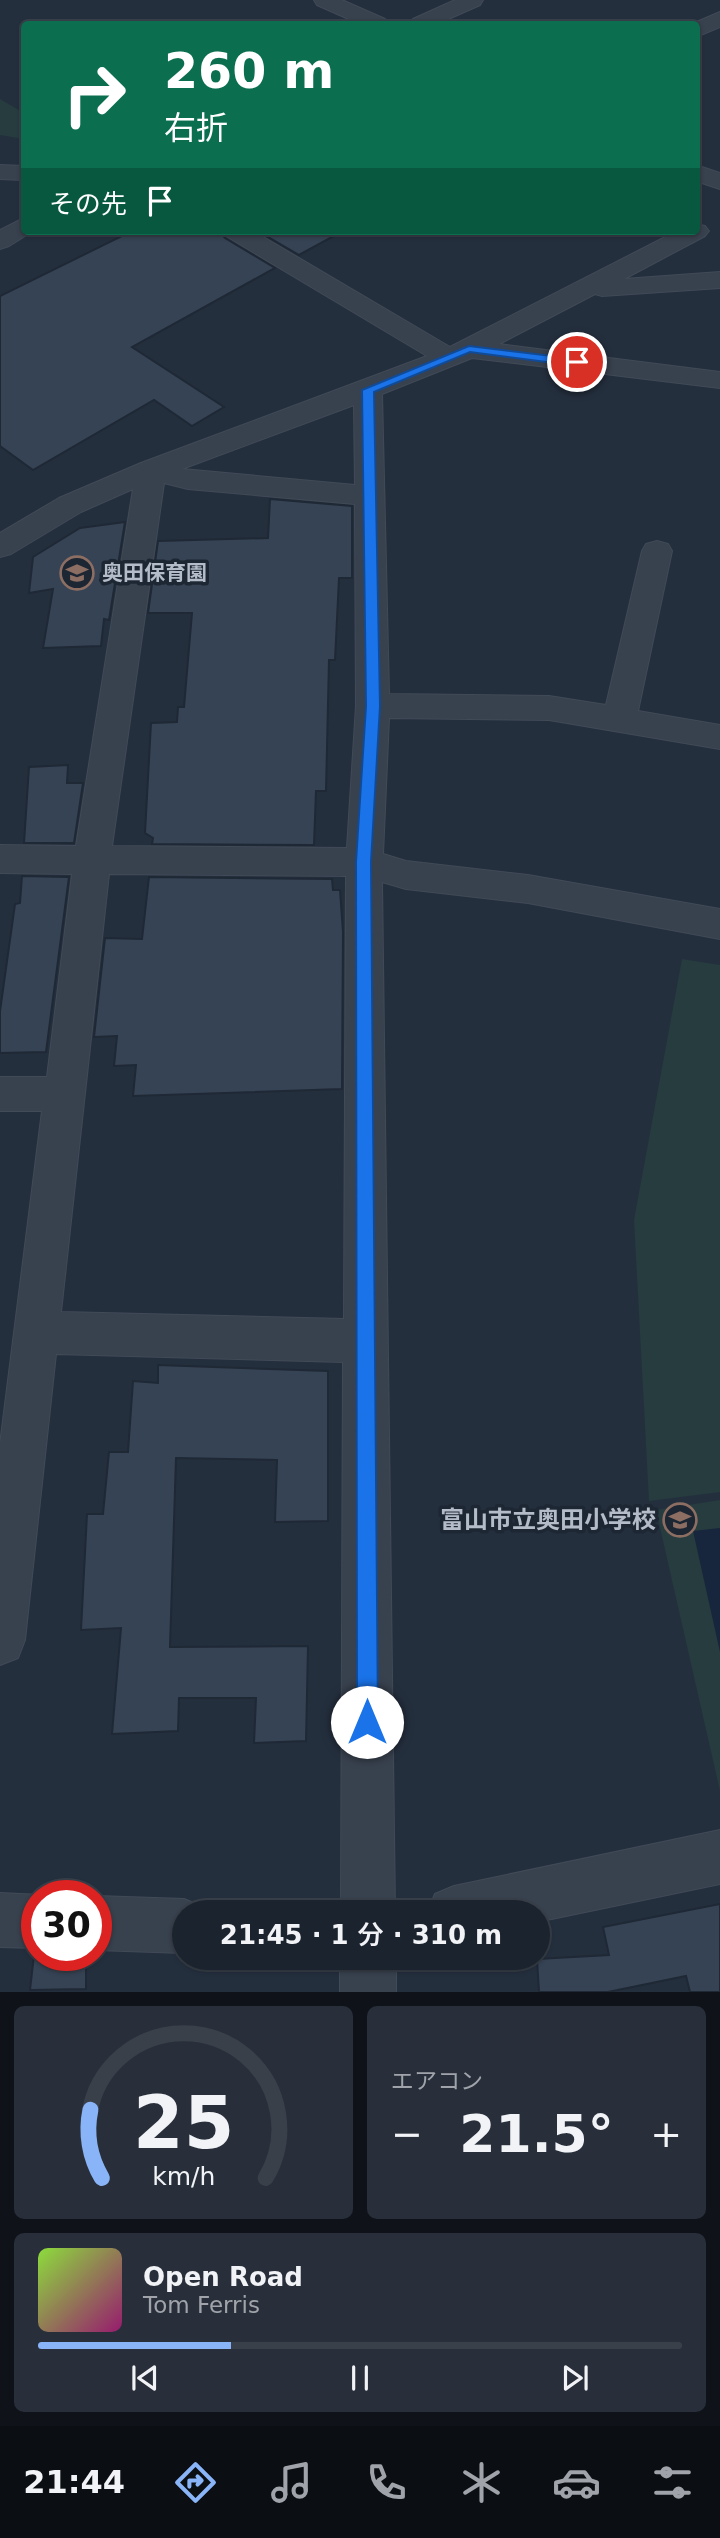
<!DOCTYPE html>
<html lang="ja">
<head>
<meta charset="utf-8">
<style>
  body { margin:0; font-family:"DejaVu Sans","Noto Sans JP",sans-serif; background:#282f3a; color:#f1f3f6; height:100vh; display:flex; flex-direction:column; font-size:26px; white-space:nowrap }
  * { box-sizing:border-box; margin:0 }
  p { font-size:23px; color:#a0a4aa }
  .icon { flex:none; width:38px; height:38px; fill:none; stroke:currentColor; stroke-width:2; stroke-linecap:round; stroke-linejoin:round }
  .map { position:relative; height:1992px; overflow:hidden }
  .panel { display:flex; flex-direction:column; gap:14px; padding:14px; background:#0f1319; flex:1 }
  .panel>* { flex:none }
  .guide { position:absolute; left:21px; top:21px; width:679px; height:214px; border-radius:7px; box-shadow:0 2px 5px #0004,0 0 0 2px #39404a; background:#0b6e4f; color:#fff; overflow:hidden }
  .speed { position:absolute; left:21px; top:1880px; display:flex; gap:14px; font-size:35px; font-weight:700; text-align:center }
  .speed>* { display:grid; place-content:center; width:91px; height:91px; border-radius:50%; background:#1b232e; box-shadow:0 2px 5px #0004,0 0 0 2px #39404a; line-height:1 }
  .speed .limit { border:10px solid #d22; background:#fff; color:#111 }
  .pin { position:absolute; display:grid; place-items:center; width:60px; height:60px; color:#fff; margin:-30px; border:4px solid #fff; border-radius:50%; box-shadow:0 2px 7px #0007 }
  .me { position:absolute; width:77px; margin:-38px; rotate:0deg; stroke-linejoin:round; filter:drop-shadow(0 0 5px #0008) }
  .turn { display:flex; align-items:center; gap:24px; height:147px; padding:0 28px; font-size:32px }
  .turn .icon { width:91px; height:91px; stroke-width:2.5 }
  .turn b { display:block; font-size:49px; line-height:60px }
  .then { display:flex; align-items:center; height:66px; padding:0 28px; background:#0003; gap:14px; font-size:26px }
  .big { font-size:52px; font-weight:600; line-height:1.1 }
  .panel .tile { flex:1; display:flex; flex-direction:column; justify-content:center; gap:10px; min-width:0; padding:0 24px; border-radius:10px; background:#282f3a }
  .panel .dial { align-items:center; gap:0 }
  .dial svg { height:182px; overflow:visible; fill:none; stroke:#39404a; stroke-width:7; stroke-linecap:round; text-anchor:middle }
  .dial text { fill:#f1f3f6; stroke:none }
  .song { display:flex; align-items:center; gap:21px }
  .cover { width:84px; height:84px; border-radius:10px; background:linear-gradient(135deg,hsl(90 70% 55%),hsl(320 70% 35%)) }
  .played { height:7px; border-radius:4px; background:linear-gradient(90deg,#8ab4f8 30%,#39404a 30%) }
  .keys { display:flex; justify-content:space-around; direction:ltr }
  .heat { display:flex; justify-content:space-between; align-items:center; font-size:38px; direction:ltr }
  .panel .tiles { flex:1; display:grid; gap:14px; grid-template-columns:1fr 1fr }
  .tile:last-child { grid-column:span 2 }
  .trip { position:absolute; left:172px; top:1900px; width:378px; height:70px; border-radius:35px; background:#1b232e; box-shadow:0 2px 5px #0004,0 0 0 2px #39404a; font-weight:600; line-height:70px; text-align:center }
  .tabs { display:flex; height:112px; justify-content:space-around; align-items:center; background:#0b0e12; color:#a0a4aa }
  .tabs .icon { width:49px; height:49px }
  .tabs .current { color:#8ab4f8 }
  .tabs b { font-size:32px; color:#f1f3f6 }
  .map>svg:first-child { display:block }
  .green { fill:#263c3f }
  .water { fill:#17263c }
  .building { fill:#364354; stroke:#1f2835; stroke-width:2 }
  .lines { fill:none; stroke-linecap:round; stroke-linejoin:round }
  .minor-casing { stroke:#414a57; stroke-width:2 }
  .minor { fill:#38414e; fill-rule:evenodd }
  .route { fill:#1a73e8; stroke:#114b97; stroke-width:2 }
  .labels { text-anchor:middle; stroke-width:7; stroke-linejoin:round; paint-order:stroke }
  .poi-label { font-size:21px; font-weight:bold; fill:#b4bcc9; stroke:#1d2633; text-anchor:start }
  .near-poi-label { font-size:24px; font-weight:bold; fill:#b4bcc9; stroke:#1d2633; text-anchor:end }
</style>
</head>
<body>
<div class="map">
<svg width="720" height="1992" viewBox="0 0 720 1992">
  <rect width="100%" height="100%" fill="#242f3e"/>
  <g class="green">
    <polygon points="0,99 24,113 24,139 0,135"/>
    <polygon points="682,959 720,965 720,1492 649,1501 634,1220"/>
    <polygon points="720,1500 720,1791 656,1510"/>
  </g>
  <polygon class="water" points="720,1528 720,1652 693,1531"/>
  <g class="building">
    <polygon points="132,231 219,231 225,238 275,268 132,347 224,407 192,426 154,400 33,470 0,446 0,296"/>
    <polygon points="258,231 343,231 299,255"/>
    <polygon points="270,499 352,506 352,578 339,578 335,660 329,660 326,791 316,791 314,845 152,844 153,838 145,833 151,723 177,722 178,707 184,707 192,613 148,613 158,541 268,538"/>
    <polygon points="125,522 109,620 104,619 101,646 43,648 53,589 29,593 33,557 80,528"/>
    <polygon points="68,765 67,783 83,783 74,843 24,843 29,767"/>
    <polygon points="22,876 69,877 46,1052 0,1053 0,1011 15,904 20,903"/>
    <polygon points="149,877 332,879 333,890 340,890 343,932 342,1089 133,1096 136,1065 114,1066 117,1036 94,1037 105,938 142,939"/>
    <polygon points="158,1365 328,1371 328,1521 275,1522 277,1460 176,1458 170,1647 308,1646 306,1741 254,1743 256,1698 179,1698 178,1731 112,1734 121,1628 81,1630 87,1514 103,1514 109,1452 128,1452 133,1381 158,1383"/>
    <polygon points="720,1904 720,1992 690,1992 686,1976 608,1992 539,1992 537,1959 609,1955 603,1927"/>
    <polygon points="34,1955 86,1955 86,1989 30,1990"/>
  </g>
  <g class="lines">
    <defs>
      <g id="minor">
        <polygon points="314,0 342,0 385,19 388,24 360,24 317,5"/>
        <polygon points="455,0 483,0 480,5 437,24 410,24 413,19"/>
        <polygon points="720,12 720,27 696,37 696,24 692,24"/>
        <polygon points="0,165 24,166 24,180 0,179"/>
        <polygon points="696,165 720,173 720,189 696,181"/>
        <polygon points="24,218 24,231 33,231 9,246 0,249 0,230"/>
        <path d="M696,224L705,226L709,231L705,236L624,279L720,272V288L602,296L595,294L499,344L720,372V388L472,358L382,394L389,694L549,696L606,705L642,551L646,544L657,541L668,544L672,551L638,711L720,725V749L549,720L389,718L383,854L406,861L528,875L720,909V939L528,903L406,889L382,882L395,1913H341L343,1362L56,1354L25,1640L18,1658L0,1665V1444L42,1111H0V1077H47L72,874L0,873V845L76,846L133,489L81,512L11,554L0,557V533L59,498L141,463L427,356L226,236L222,231H253L450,347L677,231H696ZM354,405L355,485L182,469ZM164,483L188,489L355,504L356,706L347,848L112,846ZM109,874L346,876L344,1319L61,1312Z"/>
        <polygon points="720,1830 720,1884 537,1922 537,1913 427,1913 435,1894 454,1886"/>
        <polygon points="0,1893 41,1895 37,1895 37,1948 0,1947"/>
        <polygon points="96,1896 184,1899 203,1907 206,1913 184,1913 184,1953 96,1950"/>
        <rect x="340" y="1958" width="56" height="34"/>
      </g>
    </defs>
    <use href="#minor" class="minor-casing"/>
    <use href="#minor" class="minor"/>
  </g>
  <polygon class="route" points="469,346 577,359 583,362 577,366 470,352 374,392 380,706 371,862 378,1722 375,1730 367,1733 360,1730 357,1722 356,862 366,706 362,390"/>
  <defs>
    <symbol id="school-ring" viewBox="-11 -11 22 22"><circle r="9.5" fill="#1d2633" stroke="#8d6e63" stroke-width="1.5"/><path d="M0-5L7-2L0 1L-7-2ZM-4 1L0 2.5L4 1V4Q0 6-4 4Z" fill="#8d6e63"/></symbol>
  </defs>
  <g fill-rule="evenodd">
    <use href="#school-ring" x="58" y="554" width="38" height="38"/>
    <use href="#school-ring" x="661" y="1501" width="38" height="38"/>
  </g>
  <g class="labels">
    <g class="poi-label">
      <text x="102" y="580">奥田保育園</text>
    </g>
    <g class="near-poi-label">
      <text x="656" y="1528">富山市立奥田小学校</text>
    </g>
  </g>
</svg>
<div class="speed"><div class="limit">30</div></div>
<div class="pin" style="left:577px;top:362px;background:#d93025"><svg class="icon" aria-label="arrive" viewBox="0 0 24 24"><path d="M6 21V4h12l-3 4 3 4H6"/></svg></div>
<svg class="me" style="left:367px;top:1722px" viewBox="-20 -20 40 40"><circle r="19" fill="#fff"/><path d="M0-13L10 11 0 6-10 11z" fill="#1a73e8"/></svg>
<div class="trip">21:45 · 1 分 · 310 m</div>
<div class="guide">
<div class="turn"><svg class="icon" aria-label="right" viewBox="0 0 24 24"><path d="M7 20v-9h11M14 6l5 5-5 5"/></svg><div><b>260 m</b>右折</div></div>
<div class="then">その先<svg class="icon" aria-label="arrive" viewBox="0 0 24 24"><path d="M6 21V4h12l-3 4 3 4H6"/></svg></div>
</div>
</div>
<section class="panel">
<div class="tiles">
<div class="tile dial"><svg viewBox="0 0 100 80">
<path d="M14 69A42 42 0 1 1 86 69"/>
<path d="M14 69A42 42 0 0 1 9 39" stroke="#8ab4f8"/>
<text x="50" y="56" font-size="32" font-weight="700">25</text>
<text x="50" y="72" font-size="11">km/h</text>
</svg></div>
<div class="tile"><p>エアコン</p>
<div class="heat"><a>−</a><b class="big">21.5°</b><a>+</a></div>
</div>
<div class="tile">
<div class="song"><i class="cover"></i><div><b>Open Road</b><p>Tom Ferris</p></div></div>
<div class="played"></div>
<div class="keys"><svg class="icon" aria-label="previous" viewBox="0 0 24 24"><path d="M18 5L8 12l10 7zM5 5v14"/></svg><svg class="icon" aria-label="pause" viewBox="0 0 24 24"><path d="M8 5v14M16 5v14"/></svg><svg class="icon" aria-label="next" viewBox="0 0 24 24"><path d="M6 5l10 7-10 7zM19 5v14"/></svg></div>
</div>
</div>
</section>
<nav class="tabs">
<b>21:44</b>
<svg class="icon current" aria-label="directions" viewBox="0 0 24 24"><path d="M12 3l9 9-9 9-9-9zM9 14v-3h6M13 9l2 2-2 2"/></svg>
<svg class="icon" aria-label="music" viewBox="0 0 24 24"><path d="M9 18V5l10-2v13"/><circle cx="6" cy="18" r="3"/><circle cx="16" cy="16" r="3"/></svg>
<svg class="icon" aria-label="phone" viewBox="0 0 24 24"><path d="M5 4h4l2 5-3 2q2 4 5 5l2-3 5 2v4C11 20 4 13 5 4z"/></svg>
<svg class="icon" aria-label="climate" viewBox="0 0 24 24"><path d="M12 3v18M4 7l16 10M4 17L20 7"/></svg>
<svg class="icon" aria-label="car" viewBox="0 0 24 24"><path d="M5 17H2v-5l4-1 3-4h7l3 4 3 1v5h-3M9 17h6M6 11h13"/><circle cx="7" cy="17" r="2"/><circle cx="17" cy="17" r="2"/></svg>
<svg class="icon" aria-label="filters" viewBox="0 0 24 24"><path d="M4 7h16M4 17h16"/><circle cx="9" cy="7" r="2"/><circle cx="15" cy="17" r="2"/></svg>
</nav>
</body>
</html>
